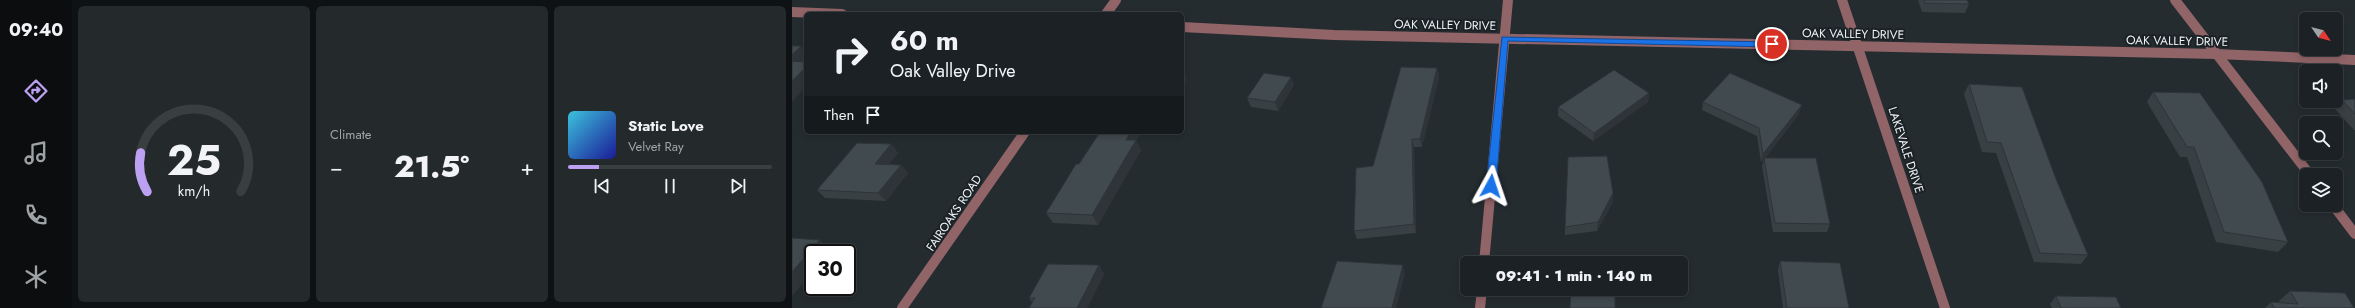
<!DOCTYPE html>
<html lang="en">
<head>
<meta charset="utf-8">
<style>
  body { margin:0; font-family:Jost,sans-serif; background:#24292c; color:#f1f3f6; height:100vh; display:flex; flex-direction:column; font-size:15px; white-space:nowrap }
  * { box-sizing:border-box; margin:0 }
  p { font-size:13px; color:#a0a3a6 }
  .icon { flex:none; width:22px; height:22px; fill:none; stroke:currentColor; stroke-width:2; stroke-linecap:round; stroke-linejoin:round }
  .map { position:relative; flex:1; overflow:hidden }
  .side { display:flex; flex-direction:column; gap:6px; padding:6px; background:#0f1214; width:720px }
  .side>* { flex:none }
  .guide { position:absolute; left:12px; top:12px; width:380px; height:122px; border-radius:6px; box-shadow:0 2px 6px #0003,0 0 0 1px #393e41; background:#1b2124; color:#f1f3f6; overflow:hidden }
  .needle { width:26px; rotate:125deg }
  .fabs { position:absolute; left:1507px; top:12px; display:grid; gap:8px }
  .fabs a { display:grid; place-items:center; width:44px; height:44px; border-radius:6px; background:#1b2124; box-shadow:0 2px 6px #0003,0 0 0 1px #393e41; font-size:20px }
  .speed { position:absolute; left:12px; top:244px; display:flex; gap:8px; font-size:20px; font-weight:700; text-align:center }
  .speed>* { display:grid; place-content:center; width:52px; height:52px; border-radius:50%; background:#1b2124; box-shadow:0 2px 6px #0003,0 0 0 1px #393e41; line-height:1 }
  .speed .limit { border:2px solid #111; border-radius:6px; background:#fff; color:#111 }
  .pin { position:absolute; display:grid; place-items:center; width:34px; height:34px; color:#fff; margin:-17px; border:2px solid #fff; border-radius:50%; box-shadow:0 1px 4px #0007 }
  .me { position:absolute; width:44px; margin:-22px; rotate:5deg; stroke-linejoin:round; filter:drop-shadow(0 0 3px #0008) }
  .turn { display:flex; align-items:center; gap:14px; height:84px; padding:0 20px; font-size:18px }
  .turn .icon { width:52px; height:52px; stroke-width:2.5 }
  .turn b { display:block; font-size:28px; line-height:34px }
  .then { display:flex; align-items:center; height:38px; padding:0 20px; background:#0003; gap:8px; font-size:15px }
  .big { font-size:30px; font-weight:800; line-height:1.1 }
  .side .widget { flex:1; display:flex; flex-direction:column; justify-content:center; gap:6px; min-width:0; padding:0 14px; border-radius:6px; background:#24292c }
  .side .dial { align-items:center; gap:0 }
  .dial svg { height:104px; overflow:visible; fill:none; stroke:#393e41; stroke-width:7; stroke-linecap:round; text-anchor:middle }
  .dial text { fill:#f1f3f6; stroke:none }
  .song { display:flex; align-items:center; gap:12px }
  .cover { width:48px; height:48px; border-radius:6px; background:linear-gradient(135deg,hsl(190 70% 55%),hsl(240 70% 35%)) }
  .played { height:4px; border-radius:2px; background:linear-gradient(90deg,#bca0f2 15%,#393e41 15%) }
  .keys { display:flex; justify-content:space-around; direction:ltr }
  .heat { display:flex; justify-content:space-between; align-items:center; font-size:22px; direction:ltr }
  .side .tiles { flex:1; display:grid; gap:6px; grid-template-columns:repeat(3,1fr) }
  .trip { position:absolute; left:668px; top:256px; width:228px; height:40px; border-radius:6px; background:#1b2124; box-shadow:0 2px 6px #0003,0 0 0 1px #393e41; font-weight:800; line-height:40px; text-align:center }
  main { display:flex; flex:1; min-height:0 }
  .tab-bar { display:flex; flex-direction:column; width:72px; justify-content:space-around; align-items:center; background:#0b0d0e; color:#a0a3a6 }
  .tab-bar .icon { width:28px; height:28px }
  .tab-bar .on { color:#bca0f2 }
  .tab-bar b { font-size:18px; color:#f1f3f6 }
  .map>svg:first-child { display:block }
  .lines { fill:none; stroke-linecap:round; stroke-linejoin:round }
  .minor { stroke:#916467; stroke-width:10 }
  .wall { fill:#384043 }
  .shaded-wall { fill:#2e3437 }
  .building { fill:#414a4e; stroke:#2e3437 }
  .route { fill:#1a73e8; stroke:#114b97 }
  .labels { text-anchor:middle; stroke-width:4; stroke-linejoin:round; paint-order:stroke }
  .street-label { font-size:12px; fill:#eef3f6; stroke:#1b2226 }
</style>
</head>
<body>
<main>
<nav class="tab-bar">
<b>09:40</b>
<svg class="icon on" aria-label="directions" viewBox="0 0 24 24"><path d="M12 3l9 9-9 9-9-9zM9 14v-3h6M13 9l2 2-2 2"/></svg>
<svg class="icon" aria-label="music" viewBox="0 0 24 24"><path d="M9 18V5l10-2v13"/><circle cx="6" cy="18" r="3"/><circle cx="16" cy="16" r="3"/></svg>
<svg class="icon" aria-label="phone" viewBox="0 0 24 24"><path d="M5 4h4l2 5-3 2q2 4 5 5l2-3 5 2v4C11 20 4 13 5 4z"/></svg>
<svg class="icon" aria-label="climate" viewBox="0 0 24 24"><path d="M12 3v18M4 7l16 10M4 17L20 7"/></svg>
</nav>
<section class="side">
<div class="tiles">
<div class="widget dial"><svg viewBox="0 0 100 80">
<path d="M14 69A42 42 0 1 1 86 69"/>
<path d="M14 69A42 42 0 0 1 9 39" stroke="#bca0f2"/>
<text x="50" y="56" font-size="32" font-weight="700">25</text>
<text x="50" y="72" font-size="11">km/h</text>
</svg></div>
<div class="widget"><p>Climate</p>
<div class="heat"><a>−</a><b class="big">21.5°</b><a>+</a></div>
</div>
<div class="widget">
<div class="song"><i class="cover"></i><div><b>Static Love</b><p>Velvet Ray</p></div></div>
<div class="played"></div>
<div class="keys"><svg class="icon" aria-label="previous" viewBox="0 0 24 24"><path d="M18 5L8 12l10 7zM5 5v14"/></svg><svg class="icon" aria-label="pause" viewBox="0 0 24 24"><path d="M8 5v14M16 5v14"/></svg><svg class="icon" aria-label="next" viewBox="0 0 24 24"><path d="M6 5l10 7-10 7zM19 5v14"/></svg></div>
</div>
</div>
</section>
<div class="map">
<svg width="1563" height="308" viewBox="0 0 1563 308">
  <rect width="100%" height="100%" fill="#242c30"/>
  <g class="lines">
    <g class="minor">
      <polyline points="1050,0 1153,308"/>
      <polyline points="1383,0 1518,175"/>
      <polyline points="0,12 50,14"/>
      <polyline points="314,14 324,0"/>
      <polyline points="390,27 542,35 1424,54 1563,60"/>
      <polyline points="1541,205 1563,234"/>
      <polyline points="692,263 716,0"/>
      <polyline points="110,308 233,132"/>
      <polyline points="688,308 690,289"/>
    </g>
  </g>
  <g class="wall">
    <polygon points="1126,0 1175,0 1177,4 1173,13 1130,12"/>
    <polygon points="645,68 647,77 630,147 622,147 624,233 565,239 562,231 581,166"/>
    <polygon points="1177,84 1264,179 1296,255 1289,264 1242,262 1204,153 1190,152 1172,94"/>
    <polygon points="502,85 486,111 459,107 455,98"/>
    <polygon points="1361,92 1496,242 1486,252 1424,242 1395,157 1388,157 1355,102"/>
    <polygon points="857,93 856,102 801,141 766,116 766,107"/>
    <polygon points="1563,99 1563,130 1562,130 1542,108 1550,100"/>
    <polygon points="911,102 1007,114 973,158 1038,224 1035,232 981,232 970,166 972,159 969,162 965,136 910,110"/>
    <polygon points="344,141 349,150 306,225 261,223 254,213 287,164"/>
    <polygon points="99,144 106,153 97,164 109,165 116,173 94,201 33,198 25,190"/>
    <polygon points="821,202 805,231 773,235 773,227"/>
    <polygon points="988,261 1057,308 991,308 986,270"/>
    <polygon points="307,265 312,274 295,308 237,308 240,302 237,298"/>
    <polygon points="1498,291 1562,308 1473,308 1479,302 1488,303 1487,301"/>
    <polygon points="1264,296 1329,308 1260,308 1258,304"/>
  </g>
  <g class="shaded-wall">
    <polygon points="9,46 14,53 14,61 3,72 0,68 0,55"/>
    <polygon points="14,67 14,87 0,102 0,81"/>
    <polygon points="645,68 647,77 630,147 628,139"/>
    <polygon points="391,70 395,80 390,89 390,71"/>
    <polygon points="499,77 502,85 486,111 483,102"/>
    <polygon points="857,93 856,102 801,141 802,133"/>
    <polygon points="1010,105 1007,114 969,162 971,154"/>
    <polygon points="339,132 350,132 344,141 349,150 306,225 300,215 334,140"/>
    <polygon points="620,139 622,147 624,233 622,224"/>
    <polygon points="99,144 106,153 91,172 83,164"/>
    <polygon points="109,165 116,173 94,201 86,193"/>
    <polygon points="821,193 821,202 805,231 806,222"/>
    <polygon points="28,240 39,251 37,253 21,253 21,272 0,296 0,272"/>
    <polygon points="307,265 312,274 295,308 285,308"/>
    <polygon points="611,265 613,274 604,308 600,308"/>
  </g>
  <g class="building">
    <polygon points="1132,0 1175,0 1177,4 1133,3"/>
    <polygon points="0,46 9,46 0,55"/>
    <polygon points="0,61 14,62 14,67 0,81"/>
    <polygon points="609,67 645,68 628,139 620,139 622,224 562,231 564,168 581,166"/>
    <polygon points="822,70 857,93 802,133 766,107"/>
    <polygon points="472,73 499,77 483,102 455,98"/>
    <polygon points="938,73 1010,105 971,154 967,128 911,102"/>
    <polygon points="1177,84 1230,87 1264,179 1296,255 1248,253 1209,143 1195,142"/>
    <polygon points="1361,92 1408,93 1470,182 1496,242 1432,232 1402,147 1395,147"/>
    <polygon points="1563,99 1563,114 1550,100"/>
    <polygon points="308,132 339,132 334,140 344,140 300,215 254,213 284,164 287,164"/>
    <polygon points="65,143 99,144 83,164 109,165 86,193 25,190"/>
    <polygon points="815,156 821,193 806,222 773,227 776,157"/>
    <polygon points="972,158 1024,158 1038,224 983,223"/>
    <polygon points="0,238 28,240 0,272"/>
    <polygon points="545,261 611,265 600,308 529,308"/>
    <polygon points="988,261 1048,263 1057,308 995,308"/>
    <polygon points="256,264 307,265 285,308 237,308 243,298 237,298"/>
    <polygon points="779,289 823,289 823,308 778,308"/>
    <polygon points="1498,291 1553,293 1562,308 1482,308 1479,302 1506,304"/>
    <polygon points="1264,296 1324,297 1329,308 1269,308"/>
  </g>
  <polygon class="route" points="710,37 980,42 985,44 980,47 716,41 704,186 699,189 694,186"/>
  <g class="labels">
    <g class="street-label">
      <text transform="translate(653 25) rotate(1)" y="4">OAK VALLEY DRIVE</text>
      <text transform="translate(1061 34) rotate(1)" y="4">OAK VALLEY DRIVE</text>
      <text transform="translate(1385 41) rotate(1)" y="4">OAK VALLEY DRIVE</text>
      <text transform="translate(1114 150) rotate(72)" y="4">LAKEVALE DRIVE</text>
      <text transform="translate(162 213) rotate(-56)" y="4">FAIROAKS ROAD</text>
    </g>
  </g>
</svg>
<div class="fabs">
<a><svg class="needle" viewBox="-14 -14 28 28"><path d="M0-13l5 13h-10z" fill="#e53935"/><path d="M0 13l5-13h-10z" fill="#a0a3a6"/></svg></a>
<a><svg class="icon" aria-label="sound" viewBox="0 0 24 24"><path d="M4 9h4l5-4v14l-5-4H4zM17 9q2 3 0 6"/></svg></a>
<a><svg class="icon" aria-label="search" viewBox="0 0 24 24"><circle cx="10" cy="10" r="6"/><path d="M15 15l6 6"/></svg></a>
<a><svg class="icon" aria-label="layers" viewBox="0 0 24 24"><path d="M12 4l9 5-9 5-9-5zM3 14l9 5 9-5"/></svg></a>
</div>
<div class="speed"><div class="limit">30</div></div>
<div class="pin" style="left:980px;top:44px;background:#d93025"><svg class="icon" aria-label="arrive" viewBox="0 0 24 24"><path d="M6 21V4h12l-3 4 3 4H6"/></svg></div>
<svg class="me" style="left:699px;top:186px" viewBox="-20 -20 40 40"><path d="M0-17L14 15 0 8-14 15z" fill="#1a73e8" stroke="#fff" stroke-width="4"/></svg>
<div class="trip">09:41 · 1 min · 140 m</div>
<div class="guide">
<div class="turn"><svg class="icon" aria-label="right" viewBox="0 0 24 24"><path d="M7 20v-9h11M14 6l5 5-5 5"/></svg><div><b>60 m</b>Oak Valley Drive</div></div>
<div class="then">Then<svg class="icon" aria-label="arrive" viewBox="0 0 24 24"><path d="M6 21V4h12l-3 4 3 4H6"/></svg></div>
</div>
</div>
</main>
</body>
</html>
